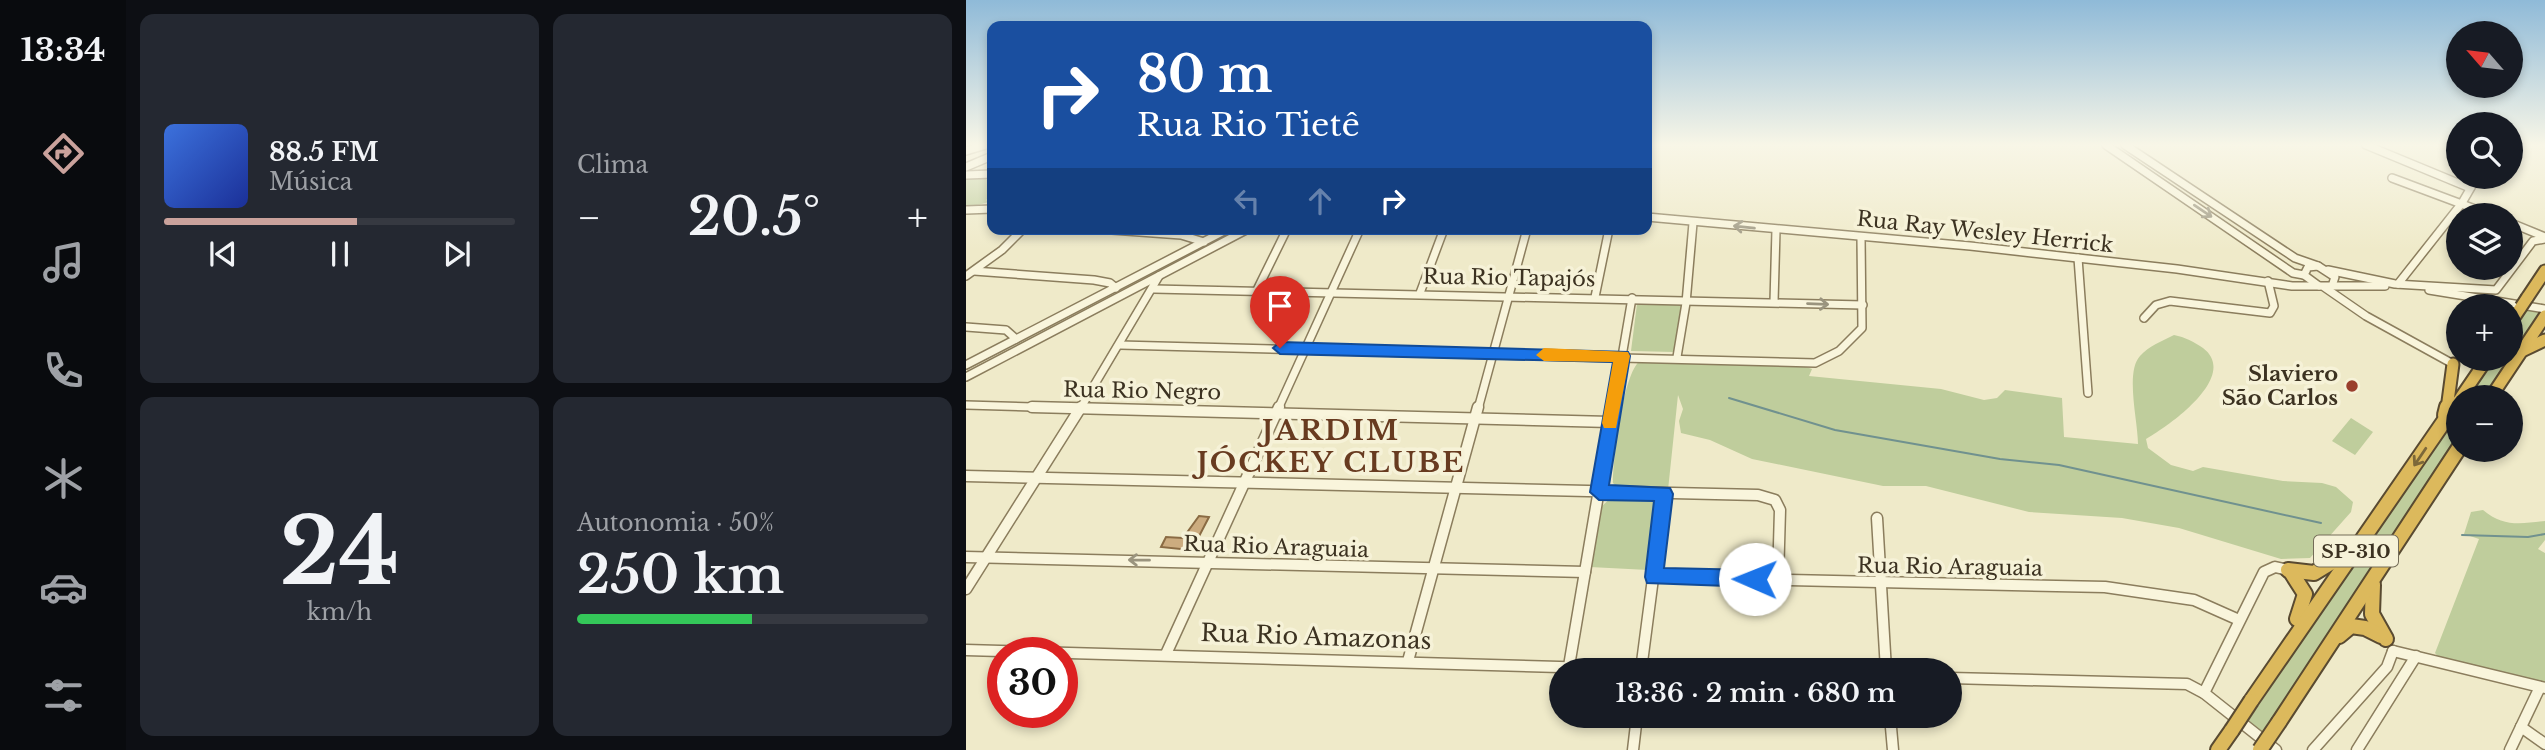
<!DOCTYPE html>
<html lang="pt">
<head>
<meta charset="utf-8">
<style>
  body { margin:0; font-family:"Libre Baskerville",serif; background:#242831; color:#f1f3f6; height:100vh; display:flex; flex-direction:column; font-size:26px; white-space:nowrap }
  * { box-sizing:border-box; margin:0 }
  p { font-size:23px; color:#9ea1a6 }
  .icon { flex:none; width:38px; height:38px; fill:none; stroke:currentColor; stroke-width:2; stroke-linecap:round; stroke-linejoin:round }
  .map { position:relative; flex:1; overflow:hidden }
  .details { display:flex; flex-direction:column; gap:14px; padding:14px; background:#0d0f14; width:840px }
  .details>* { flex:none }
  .top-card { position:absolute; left:21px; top:21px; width:665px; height:214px; border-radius:14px; box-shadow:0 4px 10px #0003; background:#1a4fa0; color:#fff; overflow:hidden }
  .needle { width:46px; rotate:298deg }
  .tools { position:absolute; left:1480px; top:21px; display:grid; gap:14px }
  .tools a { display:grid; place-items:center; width:77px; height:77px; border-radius:50%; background:#171b24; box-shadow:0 4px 10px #0003; font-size:35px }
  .speed { position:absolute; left:21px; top:637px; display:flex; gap:14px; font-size:35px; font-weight:700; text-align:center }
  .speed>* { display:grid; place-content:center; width:91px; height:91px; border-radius:50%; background:#171b24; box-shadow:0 4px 10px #0003; line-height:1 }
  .speed .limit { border:10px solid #d22; background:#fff; color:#111 }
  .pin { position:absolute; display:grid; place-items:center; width:60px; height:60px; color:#fff; margin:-72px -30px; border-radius:50% 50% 50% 0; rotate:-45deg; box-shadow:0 0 7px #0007 }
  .pin .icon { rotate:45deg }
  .me { position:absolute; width:77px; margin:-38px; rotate:271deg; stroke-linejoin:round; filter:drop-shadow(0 0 5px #0008) }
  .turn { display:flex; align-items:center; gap:24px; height:147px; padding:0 35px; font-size:32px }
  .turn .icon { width:91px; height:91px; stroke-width:2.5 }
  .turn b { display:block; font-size:49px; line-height:60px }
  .lanes { display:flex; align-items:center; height:66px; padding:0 35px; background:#0003; justify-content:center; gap:35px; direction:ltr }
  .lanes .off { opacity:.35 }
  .big { font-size:52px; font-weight:600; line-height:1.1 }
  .details .card { flex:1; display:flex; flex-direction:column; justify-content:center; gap:10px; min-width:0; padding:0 24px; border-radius:14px; background:#242831 }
  .details .dial { align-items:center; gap:0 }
  .dial b { font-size:91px; line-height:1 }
  .song { display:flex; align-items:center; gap:21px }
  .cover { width:84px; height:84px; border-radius:10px; background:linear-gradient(135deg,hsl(220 70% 55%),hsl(230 70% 35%)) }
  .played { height:7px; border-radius:4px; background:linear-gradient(90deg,#caa29c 55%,#363941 55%) }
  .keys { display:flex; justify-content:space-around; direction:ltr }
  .heat { display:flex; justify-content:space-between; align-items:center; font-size:38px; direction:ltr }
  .charge { height:10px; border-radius:5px; background:linear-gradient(90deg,#34c759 50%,#363941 0) }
  .details .tiles { flex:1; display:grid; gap:14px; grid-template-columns:repeat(2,1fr) }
  .trip { position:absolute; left:583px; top:658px; width:413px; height:70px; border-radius:35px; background:#171b24; box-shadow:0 4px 10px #0003; font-weight:600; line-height:70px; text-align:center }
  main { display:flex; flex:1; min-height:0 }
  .tab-bar { display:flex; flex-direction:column; width:126px; justify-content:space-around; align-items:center; background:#090b0e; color:#9ea1a6 }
  .tab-bar .icon { width:49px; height:49px }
  .tab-bar .on { color:#caa29c }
  .tab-bar b { font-size:32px; color:#f1f3f6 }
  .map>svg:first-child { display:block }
  .green { fill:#bfcd9c }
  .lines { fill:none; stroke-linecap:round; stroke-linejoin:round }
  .stream { stroke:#70918f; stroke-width:2 }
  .building { fill:#ccac7f; stroke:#8a6b43; stroke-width:2 }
  .minor-far1-casing { stroke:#8b7d5d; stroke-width:10 }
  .minor-casing { stroke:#8b7d5d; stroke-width:13 }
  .highway-far1-casing { stroke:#594a31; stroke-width:15 }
  .highway-casing { stroke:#594a31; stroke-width:18 }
  .minor-far1 { stroke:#f9f5dc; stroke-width:7 }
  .minor { stroke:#f9f5dc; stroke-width:10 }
  .highway-far1 { stroke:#dcb95c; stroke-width:11 }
  .highway { stroke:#dcb95c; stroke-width:14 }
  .highway-bridge-far1-casing { stroke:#594a31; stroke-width:15; stroke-linecap:butt }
  .highway-bridge-casing { stroke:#594a31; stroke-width:18; stroke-linecap:butt }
  .highway-bridge-far1 { stroke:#dcb95c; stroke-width:11 }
  .highway-bridge { stroke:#dcb95c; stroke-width:14 }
  .oneway { stroke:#9a947e }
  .oneway2 { stroke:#7c6839 }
  .route { fill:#1a73e8; stroke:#114b97; stroke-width:2 }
  .slow { fill:#f59e0b }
  .poi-dot { fill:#9a3f2d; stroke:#f6f2d8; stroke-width:2.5 }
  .labels { text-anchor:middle; stroke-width:7; stroke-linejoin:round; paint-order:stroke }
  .shield { fill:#f6f2d8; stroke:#746c58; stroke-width:2 }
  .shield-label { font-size:19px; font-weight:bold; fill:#3c3221 }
  .street-label { font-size:21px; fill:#3c3221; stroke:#f6f2d8 }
  .poi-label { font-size:21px; font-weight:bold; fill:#3c3221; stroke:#f6f2d8; text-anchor:end }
  .near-street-label { font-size:24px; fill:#3c3221; stroke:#f6f2d8 }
  .district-label { font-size:28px; font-weight:bold; letter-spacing:2px; fill:#683b20; stroke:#f6f2d8 }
</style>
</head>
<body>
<main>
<nav class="tab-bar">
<b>13:34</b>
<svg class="icon on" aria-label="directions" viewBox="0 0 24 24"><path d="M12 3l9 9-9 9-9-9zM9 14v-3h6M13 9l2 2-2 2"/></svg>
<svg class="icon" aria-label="music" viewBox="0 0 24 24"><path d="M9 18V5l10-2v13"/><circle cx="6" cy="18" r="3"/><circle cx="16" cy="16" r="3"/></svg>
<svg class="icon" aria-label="phone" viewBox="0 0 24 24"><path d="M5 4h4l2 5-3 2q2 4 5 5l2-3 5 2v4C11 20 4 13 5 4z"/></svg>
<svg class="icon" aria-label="climate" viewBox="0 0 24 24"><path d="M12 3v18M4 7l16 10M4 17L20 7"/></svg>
<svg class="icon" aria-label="car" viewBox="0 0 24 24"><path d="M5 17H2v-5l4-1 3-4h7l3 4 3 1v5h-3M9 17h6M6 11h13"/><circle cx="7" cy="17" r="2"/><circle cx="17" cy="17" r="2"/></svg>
<svg class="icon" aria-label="filters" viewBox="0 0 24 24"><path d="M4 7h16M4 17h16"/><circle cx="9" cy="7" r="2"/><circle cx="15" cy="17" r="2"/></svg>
</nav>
<section class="details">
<div class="tiles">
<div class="card">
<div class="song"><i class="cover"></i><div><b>88.5 FM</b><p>Música</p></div></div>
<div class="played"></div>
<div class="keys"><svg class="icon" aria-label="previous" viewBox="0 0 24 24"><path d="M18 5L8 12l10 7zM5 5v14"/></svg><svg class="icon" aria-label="pause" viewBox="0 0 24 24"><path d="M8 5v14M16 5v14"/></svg><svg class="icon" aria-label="next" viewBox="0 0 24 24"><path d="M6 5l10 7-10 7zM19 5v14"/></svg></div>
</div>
<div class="card"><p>Clima</p>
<div class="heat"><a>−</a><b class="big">20.5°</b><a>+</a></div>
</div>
<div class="card dial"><b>24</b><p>km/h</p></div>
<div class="card"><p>Autonomia · 50%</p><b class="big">250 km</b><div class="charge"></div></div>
</div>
</section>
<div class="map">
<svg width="1579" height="750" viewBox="0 0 1579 750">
  <rect width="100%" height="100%" fill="#efeac9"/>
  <g class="green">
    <polygon points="0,177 20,179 26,185 26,195 20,200 23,202 0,208"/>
    <polygon points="676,302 716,305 708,352 665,351 671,304"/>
    <polygon points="1561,308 1576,310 1524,392 1521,397 1501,397 1527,359 1545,359 1545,332"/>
    <path d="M1208,335C1219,337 1228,342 1237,348C1274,376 1203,426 1180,439L1182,448L1205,465L1227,471L1237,467L1317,481L1356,483L1370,487L1387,502L1385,512L1344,558L1315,559L1213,528L1156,518L1063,512L960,486H917L786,459L744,440L715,433L713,421L717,409L712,395L702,490L651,487L647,483C647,460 657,373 674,361L840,367L846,369L843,376L975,389L1018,400L1031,398L1039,390L1096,398L1098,437L1172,444C1172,421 1159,372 1174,356C1183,346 1196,341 1208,335Z"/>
    <polygon points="1493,410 1493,438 1297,734 1282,721"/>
    <polygon points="1385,418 1407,432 1389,455 1366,441"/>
    <polygon points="647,496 686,497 691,500 682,570 624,567 636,506"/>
    <path d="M1517,510C1537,527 1554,524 1579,521V540L1572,549L1579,553V685L1475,660L1469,653L1513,539L1498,534L1505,512Z"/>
  </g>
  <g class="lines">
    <g class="stream">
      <polyline points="763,398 869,430 1034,459 1093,465 1355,523"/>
      <polyline points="1496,535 1562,537 1579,534"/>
    </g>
  </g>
  <polygon class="building" points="233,516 243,517 228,546 224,550 195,547 200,537 217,538"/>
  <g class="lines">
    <defs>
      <g id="minor-far1">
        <polyline points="1140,145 1327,273 1338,275"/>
        <polyline points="1159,145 1329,258 1352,266"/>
        <polyline points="1400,145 1504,188"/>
        <polyline points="0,151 20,145"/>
        <polyline points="0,167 26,156"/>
        <polyline points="0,175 26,174"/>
        <polyline points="1426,178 1525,215"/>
        <polyline points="0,210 26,209"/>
        <polyline points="681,217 1004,246 1211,269 1326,286 1353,286"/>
        <polyline points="1545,223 1579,237"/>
        <polyline points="132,229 215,235 238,242"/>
        <polyline points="1112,258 1122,393"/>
        <polygon points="1352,266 1369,277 1366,286 1353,286 1338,275 1342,267"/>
        <polyline points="1362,270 1429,284 1530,290 1567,241 1579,239"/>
        <polyline points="8,271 128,280 144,283 150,288"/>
        <polyline points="0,276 36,250 57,229"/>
        <polyline points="1432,284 1496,203 1511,177"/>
        <polyline points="1366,286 1419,286"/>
        <polyline points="1358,287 1400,316 1487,364"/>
        <polyline points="188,289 897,305"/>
        <polyline points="291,290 321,229"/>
        <polyline points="1463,290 1579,309"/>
        <polyline points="454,293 478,229"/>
        <polyline points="629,297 643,229"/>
        <polyline points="808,302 810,230"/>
        <polyline points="1178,318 1190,305 1204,301 1304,313 1308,306 1302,281"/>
        <polyline points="0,327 40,330 50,339"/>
        <polyline points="154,345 849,363 873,351 896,328 895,237"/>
        <polyline points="711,357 720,303 727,223"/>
        <polyline points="0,365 262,229"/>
        <polyline points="0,377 282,229"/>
        <polyline points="0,405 133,409"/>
        <polyline points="114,409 193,276"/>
        <polyline points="312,409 394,229"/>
        <polyline points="512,409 561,229"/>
        <polyline points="647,409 666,298"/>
      </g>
      <g id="minor">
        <polyline points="66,407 644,422"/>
        <polyline points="0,476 792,495 809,500 814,510 812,579"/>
        <polyline points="911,518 920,670"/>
        <polyline points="0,557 619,572"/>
        <polyline points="688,577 1139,587 1228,600 1273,620"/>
        <polyline points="0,589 115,407"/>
        <polyline points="0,650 700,670"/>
        <polyline points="1427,651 1579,688"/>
        <polyline points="200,654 313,407"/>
        <polyline points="442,661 512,407"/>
        <polyline points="603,666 647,407"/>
        <polyline points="675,670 698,494"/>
        <polyline points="984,678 1221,684 1238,693 1310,750"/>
        <polyline points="1238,693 1298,572 1309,567 1322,570"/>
        <polyline points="924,716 927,750"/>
        <polyline points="1555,727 1579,744"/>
        <polyline points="667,750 671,716"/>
        <polyline points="1347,750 1421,667 1427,651"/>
        <polyline points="1391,750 1450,656"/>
        <polyline points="1544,750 1574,687"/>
      </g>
      <g id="highway-far1">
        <polyline points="1561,298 1579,271"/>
        <polyline points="1545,322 1555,307"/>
        <polyline points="1558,350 1579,340"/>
        <polyline points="1495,397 1521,359"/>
        <polyline points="1525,397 1579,316"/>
        <polyline points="1481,409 1487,364"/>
        <polyline points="1487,409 1493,400"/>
      </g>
      <g id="highway">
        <polyline points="1479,415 1481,407"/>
        <polyline points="1322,570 1348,573 1384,551"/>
        <polyline points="1325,572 1339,594 1331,619"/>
        <polyline points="1407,585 1406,614 1420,639"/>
        <polyline points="1373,636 1385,626 1399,628 1415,636"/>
        <polyline points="1285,701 1488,407"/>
        <polyline points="1313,722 1493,448"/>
        <polyline points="1252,750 1266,730"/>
      </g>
    </defs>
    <use href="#minor-far1" class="minor-far1-casing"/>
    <use href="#minor" class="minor-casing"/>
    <use href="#highway-far1" class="highway-far1-casing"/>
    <use href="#highway" class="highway-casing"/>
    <use href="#minor-far1" class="minor-far1"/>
    <use href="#minor" class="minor"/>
    <use href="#highway-far1" class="highway-far1"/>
    <use href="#highway" class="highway"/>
    <defs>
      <polyline id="highway-bridge-far1" points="1555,307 1561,298"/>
      <g id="highway-bridge">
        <polyline points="1266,730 1285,701"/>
        <polyline points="1294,750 1313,722"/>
      </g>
    </defs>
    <use href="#highway-bridge-far1" class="highway-bridge-far1-casing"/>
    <use href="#highway-bridge" class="highway-bridge-casing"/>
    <use href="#highway-bridge-far1" class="highway-bridge-far1"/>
    <use href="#highway-bridge" class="highway-bridge"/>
  </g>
  <defs><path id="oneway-shaft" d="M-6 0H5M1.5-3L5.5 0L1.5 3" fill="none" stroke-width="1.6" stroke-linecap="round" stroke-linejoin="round" transform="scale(1.75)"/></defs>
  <g class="oneway">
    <use href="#oneway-shaft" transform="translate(1237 211) rotate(34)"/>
    <use href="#oneway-shaft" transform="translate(778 227) rotate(-174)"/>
    <use href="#oneway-shaft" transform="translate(852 304) rotate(2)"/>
    <use href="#oneway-shaft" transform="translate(173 560) rotate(-179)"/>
  </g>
  <use class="oneway2" href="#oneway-shaft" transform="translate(1454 457) rotate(124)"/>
  <linearGradient id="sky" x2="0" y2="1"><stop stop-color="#8fbad8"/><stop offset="0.58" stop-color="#f8f6e7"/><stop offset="1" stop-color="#f8f6e7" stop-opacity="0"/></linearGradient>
  <rect width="1579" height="250" fill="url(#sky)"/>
  <polygon class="route" points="314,342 662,352 664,356 643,485 704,488 707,494 698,568 789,570 796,572 798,579 796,585 789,587 681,583 679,577 688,501 633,500 624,492 647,362 314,354 307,348"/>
  <polygon class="slow" points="578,348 662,352 664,356 650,428 638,428 636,423 647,362 578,361 570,355"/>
  <circle class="poi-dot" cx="1386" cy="386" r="7"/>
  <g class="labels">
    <rect class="shield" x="1348" y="535.5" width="84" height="31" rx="5"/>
    <g class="shield-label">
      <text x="1390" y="558">SP-310</text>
    </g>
    <g class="street-label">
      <text transform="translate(1019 232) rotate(6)" y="7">Rua Ray Wesley Herrick</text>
      <text transform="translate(543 278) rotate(1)" y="7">Rua Rio Tapajós</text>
      <text transform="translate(176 391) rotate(1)" y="7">Rua Rio Negro</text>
      <text transform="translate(310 547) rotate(2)" y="7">Rua Rio Araguaia</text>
      <text transform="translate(984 567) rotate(1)" y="7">Rua Rio Araguaia</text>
    </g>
    <g class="poi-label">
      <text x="1372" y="381">Slaviero<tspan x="1372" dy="24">São Carlos</tspan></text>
    </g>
    <g class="near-street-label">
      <text transform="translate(350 637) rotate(2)" y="8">Rua Rio Amazonas</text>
    </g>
    <g class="district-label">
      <text x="365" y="440">JARDIM<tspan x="365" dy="32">JÓCKEY CLUBE</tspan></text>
    </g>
  </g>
</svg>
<div class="tools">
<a><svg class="needle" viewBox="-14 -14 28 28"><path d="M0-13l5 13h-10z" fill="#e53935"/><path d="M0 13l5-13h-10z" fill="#9ea1a6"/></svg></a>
<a><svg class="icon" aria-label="search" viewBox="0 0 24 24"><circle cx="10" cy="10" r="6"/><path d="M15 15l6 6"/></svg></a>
<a><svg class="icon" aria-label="layers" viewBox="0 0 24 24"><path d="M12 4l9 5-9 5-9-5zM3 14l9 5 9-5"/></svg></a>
<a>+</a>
<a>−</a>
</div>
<div class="speed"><div class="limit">30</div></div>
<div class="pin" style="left:314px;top:348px;background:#d93025"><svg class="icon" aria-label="arrive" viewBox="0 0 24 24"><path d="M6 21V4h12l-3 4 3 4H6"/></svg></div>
<svg class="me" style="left:789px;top:579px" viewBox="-20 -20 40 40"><circle r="19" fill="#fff"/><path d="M0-13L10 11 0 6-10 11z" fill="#1a73e8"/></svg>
<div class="trip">13:36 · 2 min · 680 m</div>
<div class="top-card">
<div class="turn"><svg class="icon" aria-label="right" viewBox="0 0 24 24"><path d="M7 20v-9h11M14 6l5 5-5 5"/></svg><div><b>80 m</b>Rua Rio Tietê</div></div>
<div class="lanes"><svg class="icon off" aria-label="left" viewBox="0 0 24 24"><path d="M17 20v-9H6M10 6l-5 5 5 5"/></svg><svg class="icon off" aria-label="ahead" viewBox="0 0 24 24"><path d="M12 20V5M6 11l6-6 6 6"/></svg><svg class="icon" aria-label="right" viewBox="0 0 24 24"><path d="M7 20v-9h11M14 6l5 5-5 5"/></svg></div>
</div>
</div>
</main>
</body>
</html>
